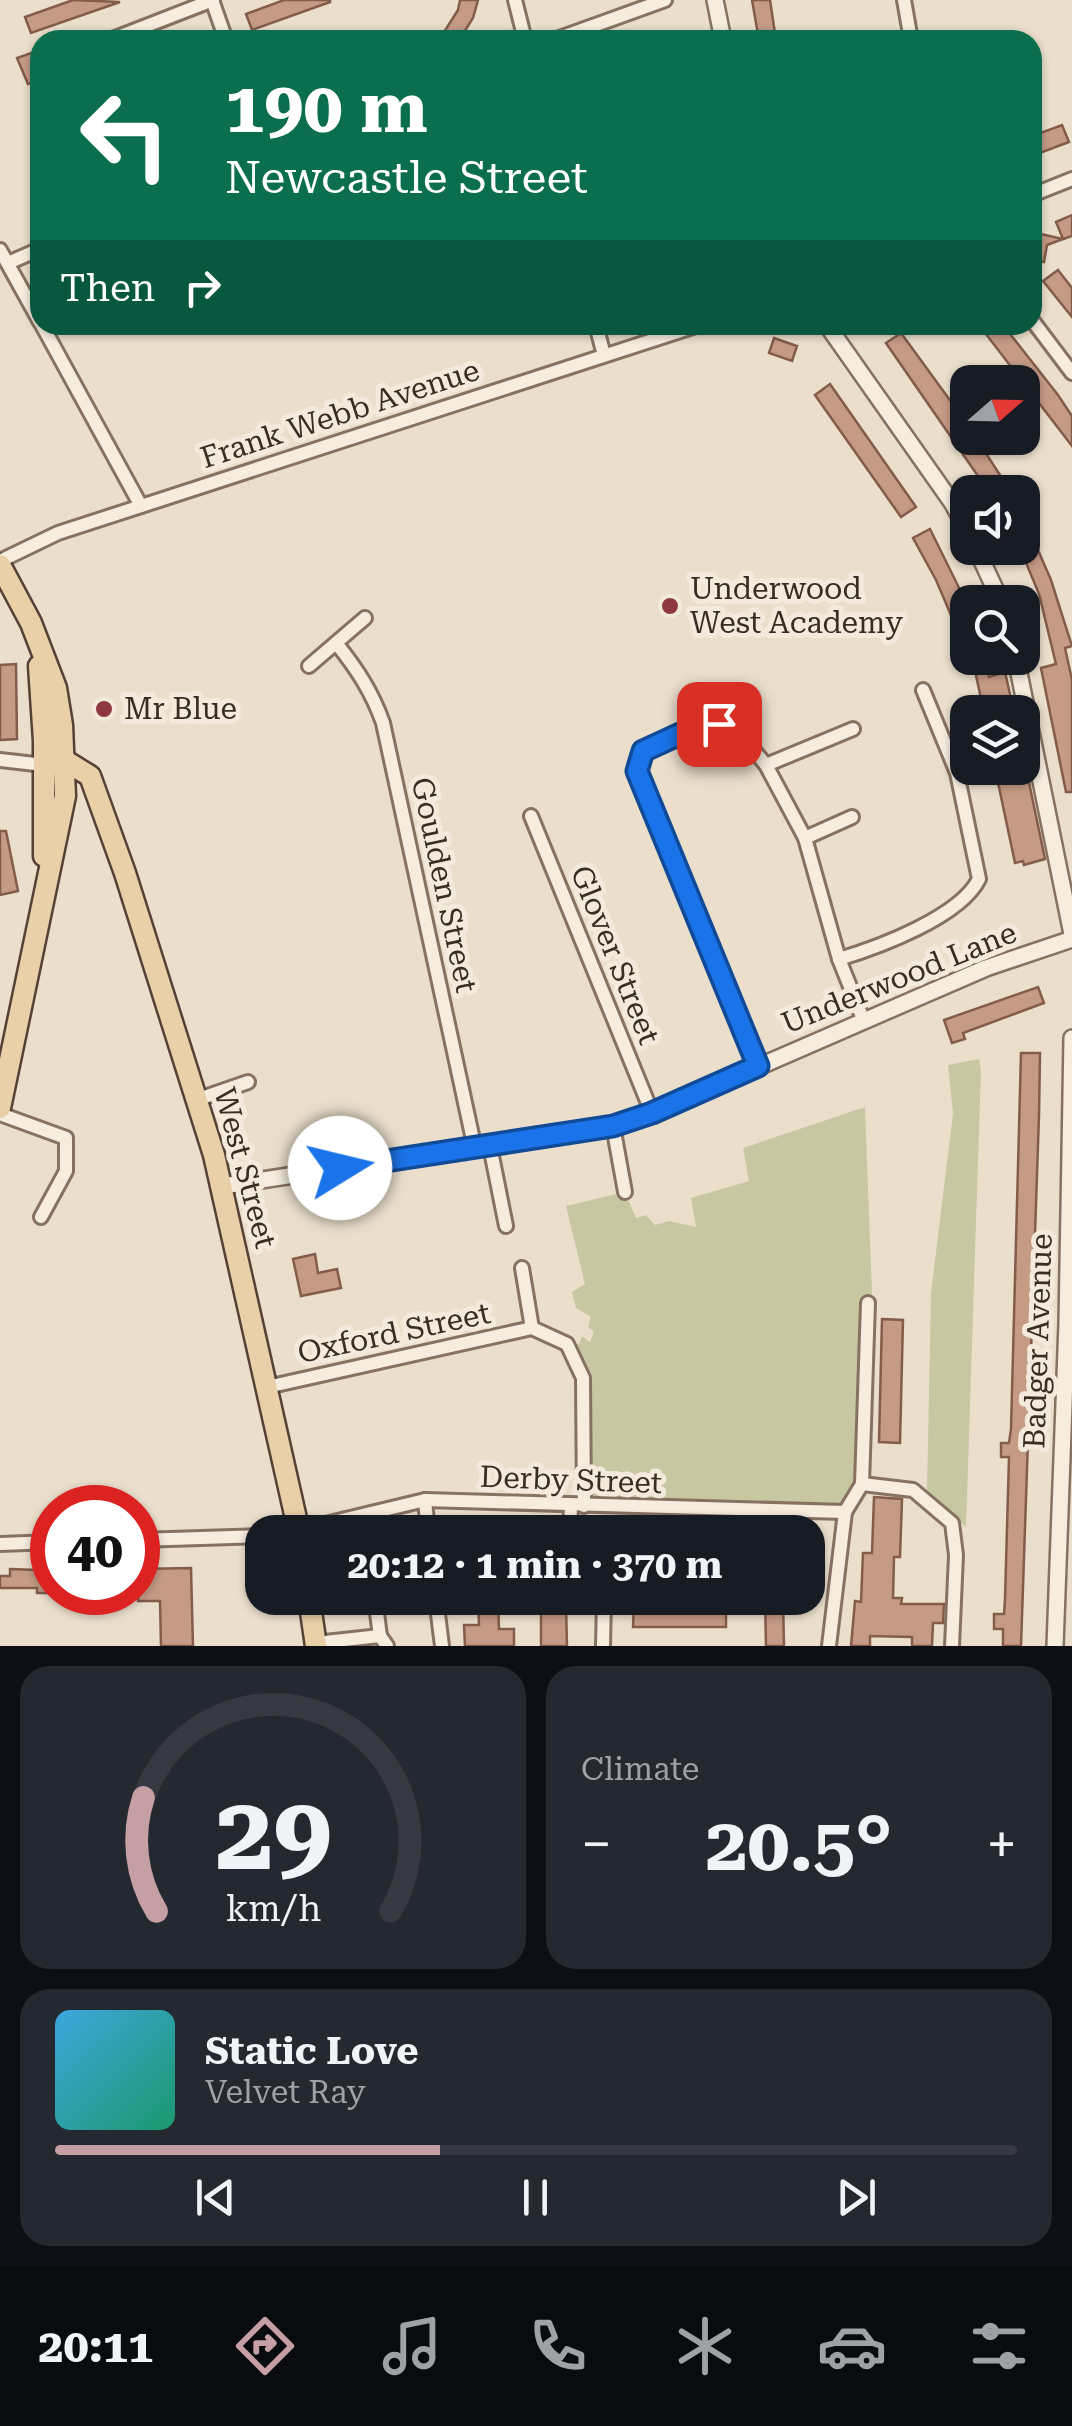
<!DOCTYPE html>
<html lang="en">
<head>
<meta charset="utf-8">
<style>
  body { margin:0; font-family:"Roboto Serif",serif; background:#242831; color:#f1f3f6; height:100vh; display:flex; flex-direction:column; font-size:38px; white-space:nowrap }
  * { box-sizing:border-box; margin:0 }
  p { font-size:32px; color:#9ea1a6 }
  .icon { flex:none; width:55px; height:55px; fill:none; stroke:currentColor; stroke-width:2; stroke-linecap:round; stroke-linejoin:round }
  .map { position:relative; height:1646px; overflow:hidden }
  .panel { display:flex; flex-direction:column; gap:20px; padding:20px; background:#0d0f14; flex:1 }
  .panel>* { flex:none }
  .banner { position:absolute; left:30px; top:30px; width:1012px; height:305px; border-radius:30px; box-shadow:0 2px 8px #0004; background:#0b6e4f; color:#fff; overflow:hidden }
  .needle { width:65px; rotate:70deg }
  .fabs { position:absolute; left:950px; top:365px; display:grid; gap:20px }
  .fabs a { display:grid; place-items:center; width:90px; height:90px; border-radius:20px; background:#171b24; box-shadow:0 2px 8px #0004; font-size:50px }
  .speed { position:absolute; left:30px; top:1485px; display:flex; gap:20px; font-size:50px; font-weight:700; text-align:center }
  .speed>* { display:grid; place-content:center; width:130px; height:130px; border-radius:50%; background:#171b24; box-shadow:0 2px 8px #0004; line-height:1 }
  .speed .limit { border:15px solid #d22; background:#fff; color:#111 }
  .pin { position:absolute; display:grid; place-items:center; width:85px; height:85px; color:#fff; margin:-42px; border-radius:20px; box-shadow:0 5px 15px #0006 }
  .me { position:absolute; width:110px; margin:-55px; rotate:81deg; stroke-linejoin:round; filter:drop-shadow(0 0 8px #0008) }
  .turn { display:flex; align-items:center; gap:35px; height:210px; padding:0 30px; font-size:45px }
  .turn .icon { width:130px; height:130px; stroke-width:2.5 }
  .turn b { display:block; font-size:70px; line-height:85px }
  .then { display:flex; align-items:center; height:95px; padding:0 30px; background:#0003; gap:20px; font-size:38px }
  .big { font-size:75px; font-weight:700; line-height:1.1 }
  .panel .card { flex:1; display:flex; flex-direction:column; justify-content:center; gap:15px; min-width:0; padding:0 35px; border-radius:30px; background:#242831 }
  .panel .dial { align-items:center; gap:0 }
  .dial svg { height:260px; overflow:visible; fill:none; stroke:#363941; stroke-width:7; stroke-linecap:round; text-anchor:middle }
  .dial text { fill:#f1f3f6; stroke:none }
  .song { display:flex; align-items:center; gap:30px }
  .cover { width:120px; height:120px; border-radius:15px; background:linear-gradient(135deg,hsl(200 70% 55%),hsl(160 70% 35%)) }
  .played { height:10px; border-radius:5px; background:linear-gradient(90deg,#c59fa4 40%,#363941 40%) }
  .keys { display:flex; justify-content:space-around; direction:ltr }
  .heat { display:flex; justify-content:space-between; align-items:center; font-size:55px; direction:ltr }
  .panel .tiles { flex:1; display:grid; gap:20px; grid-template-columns:1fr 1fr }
  .card:last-child { grid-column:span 2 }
  .trip { position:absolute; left:245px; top:1515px; width:580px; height:100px; border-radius:30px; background:#171b24; box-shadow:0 2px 8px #0004; font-weight:700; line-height:100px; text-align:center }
  .dock { display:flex; height:160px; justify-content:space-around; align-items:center; background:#090b0e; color:#9ea1a6 }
  .dock .icon { width:70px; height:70px }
  .dock .active { color:#c59fa4 }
  .dock b { font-size:45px; color:#f1f3f6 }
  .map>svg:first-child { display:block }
  .green { fill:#c7c8a1 }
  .building { fill:#c59b86; stroke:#835c4a; stroke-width:2.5 }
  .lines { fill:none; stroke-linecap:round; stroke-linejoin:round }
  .minor-casing { stroke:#877262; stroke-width:18 }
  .tertiary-casing { stroke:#877262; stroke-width:20 }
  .primary-casing { stroke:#554135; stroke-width:25 }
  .minor { stroke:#f6eddf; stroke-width:12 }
  .tertiary { stroke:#f6eddf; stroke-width:15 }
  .primary { stroke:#e9d0a9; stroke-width:20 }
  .route-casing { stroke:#114b97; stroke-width:25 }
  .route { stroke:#1a73e8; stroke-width:18 }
  .poi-dot { fill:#8f3840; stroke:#f3eadb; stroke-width:4 }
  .labels { text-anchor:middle; stroke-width:10; stroke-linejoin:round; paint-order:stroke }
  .street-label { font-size:30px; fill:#392c23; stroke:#f3eadb }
  .poi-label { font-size:30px; fill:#392c23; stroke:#f3eadb; text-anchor:start }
</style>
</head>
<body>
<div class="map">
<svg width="1072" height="1646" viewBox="0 0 1072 1646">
  <rect width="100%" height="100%" fill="#ebdfcc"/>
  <g class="green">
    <polygon points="979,1059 981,1071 966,1527 927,1491 931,1293 953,1113 948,1065"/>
    <polygon points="865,1107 872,1293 868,1303 862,1484 845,1512 584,1506 583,1378 567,1344 579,1344 582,1336 590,1342 594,1332 588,1327 591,1317 576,1308 572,1292 585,1284 566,1206 625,1192 636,1218 646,1215 655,1225 669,1221 696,1227 691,1198 749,1181 743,1148"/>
  </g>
  <g class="building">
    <polygon points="73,0 120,2 31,33 25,17"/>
    <polygon points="284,0 330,0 330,2 252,30 246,14"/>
    <polygon points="460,0 478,0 473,18 459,40 439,40 458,10"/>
    <polygon points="752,0 770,0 776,40 759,40"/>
    <polygon points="34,52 40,67 40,79 28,84 17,58"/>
    <polygon points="1062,125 1069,142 1032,156 1032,136"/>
    <polygon points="1072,215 1072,236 1063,239 1056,222"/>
    <polygon points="1032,232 1063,239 1047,245 1044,262 1032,260"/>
    <polygon points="1058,270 1072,288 1072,317 1043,281"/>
    <polygon points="979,325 1003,325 1058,395 1072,416 1072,446"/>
    <polygon points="901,333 968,425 968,438 976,438 1011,492 989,492 886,343"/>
    <polygon points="774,338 797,346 792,361 769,353"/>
    <polygon points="830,384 916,507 901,517 815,395"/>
    <polygon points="1022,513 1051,580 1072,646 1065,648 1072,680 1072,792 1066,792 1041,668 1056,664 1039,594 1022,553"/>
    <polygon points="930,529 968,606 968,655 936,580 913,538"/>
    <polygon points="965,658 983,658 989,677 1005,672 1014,712 984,712 975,671 969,673"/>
    <polygon points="16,664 17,739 0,740 0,665"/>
    <polygon points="1004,768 1026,768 1045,859 1024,865 1023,861 1015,863 996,773 1004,770"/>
    <polygon points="0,831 6,831 18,891 0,895"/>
    <polygon points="1038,987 1044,1003 963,1033 965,1039 952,1043 944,1020"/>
    <polygon points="1021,1053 1040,1053 1039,1116 1021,1646 1003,1646 1003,1629 994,1629 994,1614 1004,1614 1005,1599 1009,1457 1001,1457 1001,1443 1009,1443 1011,1429"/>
    <polygon points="315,1254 318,1273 337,1269 341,1288 301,1296 293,1259"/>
    <polygon points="882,1319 903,1320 900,1443 879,1442"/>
    <polygon points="874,1497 902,1499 900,1557 894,1557 893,1598 902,1598 901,1604 944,1604 943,1623 933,1623 932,1646 912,1646 912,1637 870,1636 870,1646 851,1646 855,1601 861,1602 863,1553 872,1553"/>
    <polygon points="808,1537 821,1537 822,1560 808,1560"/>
    <polygon points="191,1568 193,1646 161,1646 160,1601 138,1601 138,1569"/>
    <polygon points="10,1569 37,1570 37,1575 49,1574 50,1593 37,1593 37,1588 0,1588 0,1576 10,1576"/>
    <polygon points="765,1598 783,1598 784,1646 766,1646"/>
    <polygon points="478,1599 498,1599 499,1629 514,1629 514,1646 465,1646 464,1625 479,1625"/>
    <polygon points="634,1602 726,1602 726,1627 633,1627"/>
    <polygon points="541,1605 566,1605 567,1646 541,1646"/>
  </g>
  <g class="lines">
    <defs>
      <g id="minor">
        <polyline points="212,0 226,40"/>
        <polyline points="515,0 525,40"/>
        <polyline points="904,0 911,40"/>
        <polyline points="110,40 213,0"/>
        <polyline points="554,40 665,0"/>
        <polyline points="1032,195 1072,179"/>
        <polyline points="0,250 40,322"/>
        <polyline points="8,263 40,249"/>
        <polyline points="1032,320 1072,373"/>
        <polyline points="42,325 141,506"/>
        <polyline points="596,325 604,355"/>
        <polyline points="0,561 58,533 699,325"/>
        <path d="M336,643C357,669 372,692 383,723L475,1149"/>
        <polyline points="309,666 365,618"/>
        <polyline points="0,760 44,765"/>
        <polyline points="766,765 853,729"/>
        <polyline points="531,816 652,1113"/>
        <polyline points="805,838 852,817"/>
        <path d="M839,959C879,947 960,917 979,879L957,773L923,690"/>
        <polyline points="757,1066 637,771 643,751 679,734 719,724 736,729 766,765 805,838 839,959 863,1019"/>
        <polyline points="196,1100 248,1082"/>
        <polyline points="0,1114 66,1138 66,1171 41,1217"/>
        <polyline points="613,1126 625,1192"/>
        <polyline points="490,1146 506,1226"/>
        <polyline points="522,1268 532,1328"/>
        <polyline points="267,1387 532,1328 567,1344 583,1378 584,1506"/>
        <polyline points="862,1484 913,1490 952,1523 956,1555 952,1646"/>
        <polyline points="425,1500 428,1532"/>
        <polyline points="292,1532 425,1500 845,1512"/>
        <polyline points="570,1532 571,1505"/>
        <polyline points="138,1540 262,1536"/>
        <polyline points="0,1544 52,1542"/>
        <polyline points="375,1598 380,1636 387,1646"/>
        <polyline points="436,1598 442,1646"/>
        <polyline points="316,1643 380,1636"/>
        <polyline points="603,1646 604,1598"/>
        <polyline points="829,1646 845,1512 862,1484 868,1303"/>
      </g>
      <g id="tertiary">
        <polyline points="715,0 723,40"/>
        <polyline points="827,325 953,504 968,532"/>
        <polyline points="976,548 1001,602"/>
        <polyline points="1016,658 1072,934"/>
        <polyline points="223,1186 613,1126 652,1113 986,968 1072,939"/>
        <polyline points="1055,1646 1067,1323 1072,1038"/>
      </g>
      <g id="primary">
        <polyline points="0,565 31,623 56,688 62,725 65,796 0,1108"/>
        <polyline points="39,666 44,741 44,856"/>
        <polyline points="44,765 64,760 90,776 125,873 214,1155 299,1532"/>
        <polyline points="309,1598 316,1646"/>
      </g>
    </defs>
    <use href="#minor" class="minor-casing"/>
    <use href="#tertiary" class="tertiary-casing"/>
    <use href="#primary" class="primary-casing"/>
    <use href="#minor" class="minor"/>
    <use href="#tertiary" class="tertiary"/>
    <use href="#primary" class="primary"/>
  </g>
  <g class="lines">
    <defs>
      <polyline id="route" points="340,1168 613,1126 652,1113 758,1066 637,771 643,751 680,734 719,724"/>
    </defs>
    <use href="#route" class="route-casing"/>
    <use href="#route" class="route"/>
  </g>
  <g class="poi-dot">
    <circle cx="670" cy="606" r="10"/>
    <circle cx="104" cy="709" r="10"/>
  </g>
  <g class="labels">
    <g class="street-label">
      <text transform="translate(340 414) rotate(-18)" y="10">Frank Webb Avenue</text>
      <text transform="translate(444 885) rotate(78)" y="10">Goulden Street</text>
      <text transform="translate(615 955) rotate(68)" y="10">Glover Street</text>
      <text transform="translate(899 978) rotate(-22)" y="10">Underwood Lane</text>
      <text transform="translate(245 1168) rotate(75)" y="10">West Street</text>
      <text transform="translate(394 1333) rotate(-12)" y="10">Oxford Street</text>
      <text transform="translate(1038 1341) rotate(-88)" y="10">Badger Avenue</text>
      <text transform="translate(571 1480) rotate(2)" y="10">Derby Street</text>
    </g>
    <g class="poi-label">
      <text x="690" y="599">Underwood<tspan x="690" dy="34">West Academy</tspan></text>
      <text x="124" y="719">Mr Blue</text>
    </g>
  </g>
</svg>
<div class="fabs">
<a><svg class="needle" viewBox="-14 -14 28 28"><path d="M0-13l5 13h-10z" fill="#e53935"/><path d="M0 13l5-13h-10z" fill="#9ea1a6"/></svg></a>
<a><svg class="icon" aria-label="sound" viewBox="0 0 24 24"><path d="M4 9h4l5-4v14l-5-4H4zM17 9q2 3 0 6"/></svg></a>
<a><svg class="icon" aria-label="search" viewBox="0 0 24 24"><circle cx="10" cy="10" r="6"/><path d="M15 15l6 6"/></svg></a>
<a><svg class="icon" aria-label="layers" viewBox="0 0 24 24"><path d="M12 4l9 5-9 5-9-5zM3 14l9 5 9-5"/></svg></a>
</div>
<div class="speed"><div class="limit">40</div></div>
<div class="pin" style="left:719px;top:724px;background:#d93025"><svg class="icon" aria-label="arrive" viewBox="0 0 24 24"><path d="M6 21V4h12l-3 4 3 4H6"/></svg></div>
<svg class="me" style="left:340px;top:1168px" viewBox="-20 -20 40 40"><circle r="19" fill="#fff"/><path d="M0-13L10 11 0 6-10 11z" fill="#1a73e8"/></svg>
<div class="trip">20:12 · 1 min · 370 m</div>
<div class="banner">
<div class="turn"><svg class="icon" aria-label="left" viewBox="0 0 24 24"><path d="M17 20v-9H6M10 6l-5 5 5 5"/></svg><div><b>190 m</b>Newcastle Street</div></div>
<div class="then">Then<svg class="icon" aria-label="right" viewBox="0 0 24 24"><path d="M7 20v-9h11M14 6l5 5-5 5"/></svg></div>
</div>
</div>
<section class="panel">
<div class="tiles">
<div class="card dial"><svg viewBox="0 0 100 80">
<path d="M14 69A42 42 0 1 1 86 69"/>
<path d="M14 69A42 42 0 0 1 10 34" stroke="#c59fa4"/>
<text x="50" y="56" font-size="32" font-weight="700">29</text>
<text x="50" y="72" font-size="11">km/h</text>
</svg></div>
<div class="card"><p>Climate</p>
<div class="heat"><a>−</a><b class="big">20.5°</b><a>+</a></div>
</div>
<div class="card">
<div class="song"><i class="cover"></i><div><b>Static Love</b><p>Velvet Ray</p></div></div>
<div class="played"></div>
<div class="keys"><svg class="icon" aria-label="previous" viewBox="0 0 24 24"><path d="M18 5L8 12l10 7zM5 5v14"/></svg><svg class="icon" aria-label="pause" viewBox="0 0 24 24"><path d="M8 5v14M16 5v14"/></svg><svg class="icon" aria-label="next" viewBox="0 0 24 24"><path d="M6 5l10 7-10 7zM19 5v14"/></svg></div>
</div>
</div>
</section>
<nav class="dock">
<b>20:11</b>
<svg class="icon active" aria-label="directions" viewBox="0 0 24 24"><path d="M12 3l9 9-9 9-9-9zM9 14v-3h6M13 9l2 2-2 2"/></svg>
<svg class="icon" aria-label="music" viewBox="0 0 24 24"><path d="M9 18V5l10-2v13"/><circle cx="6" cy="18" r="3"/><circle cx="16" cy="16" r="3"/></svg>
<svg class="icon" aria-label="phone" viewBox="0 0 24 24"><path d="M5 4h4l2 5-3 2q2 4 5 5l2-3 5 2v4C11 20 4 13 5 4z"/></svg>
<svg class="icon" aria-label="climate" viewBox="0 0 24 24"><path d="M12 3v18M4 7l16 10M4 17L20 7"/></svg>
<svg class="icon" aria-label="car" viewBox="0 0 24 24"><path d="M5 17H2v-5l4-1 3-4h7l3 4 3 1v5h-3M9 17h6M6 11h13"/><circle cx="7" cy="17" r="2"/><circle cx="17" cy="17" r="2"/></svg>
<svg class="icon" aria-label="filters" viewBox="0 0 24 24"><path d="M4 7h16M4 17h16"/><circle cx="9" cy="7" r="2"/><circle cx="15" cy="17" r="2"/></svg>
</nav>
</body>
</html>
